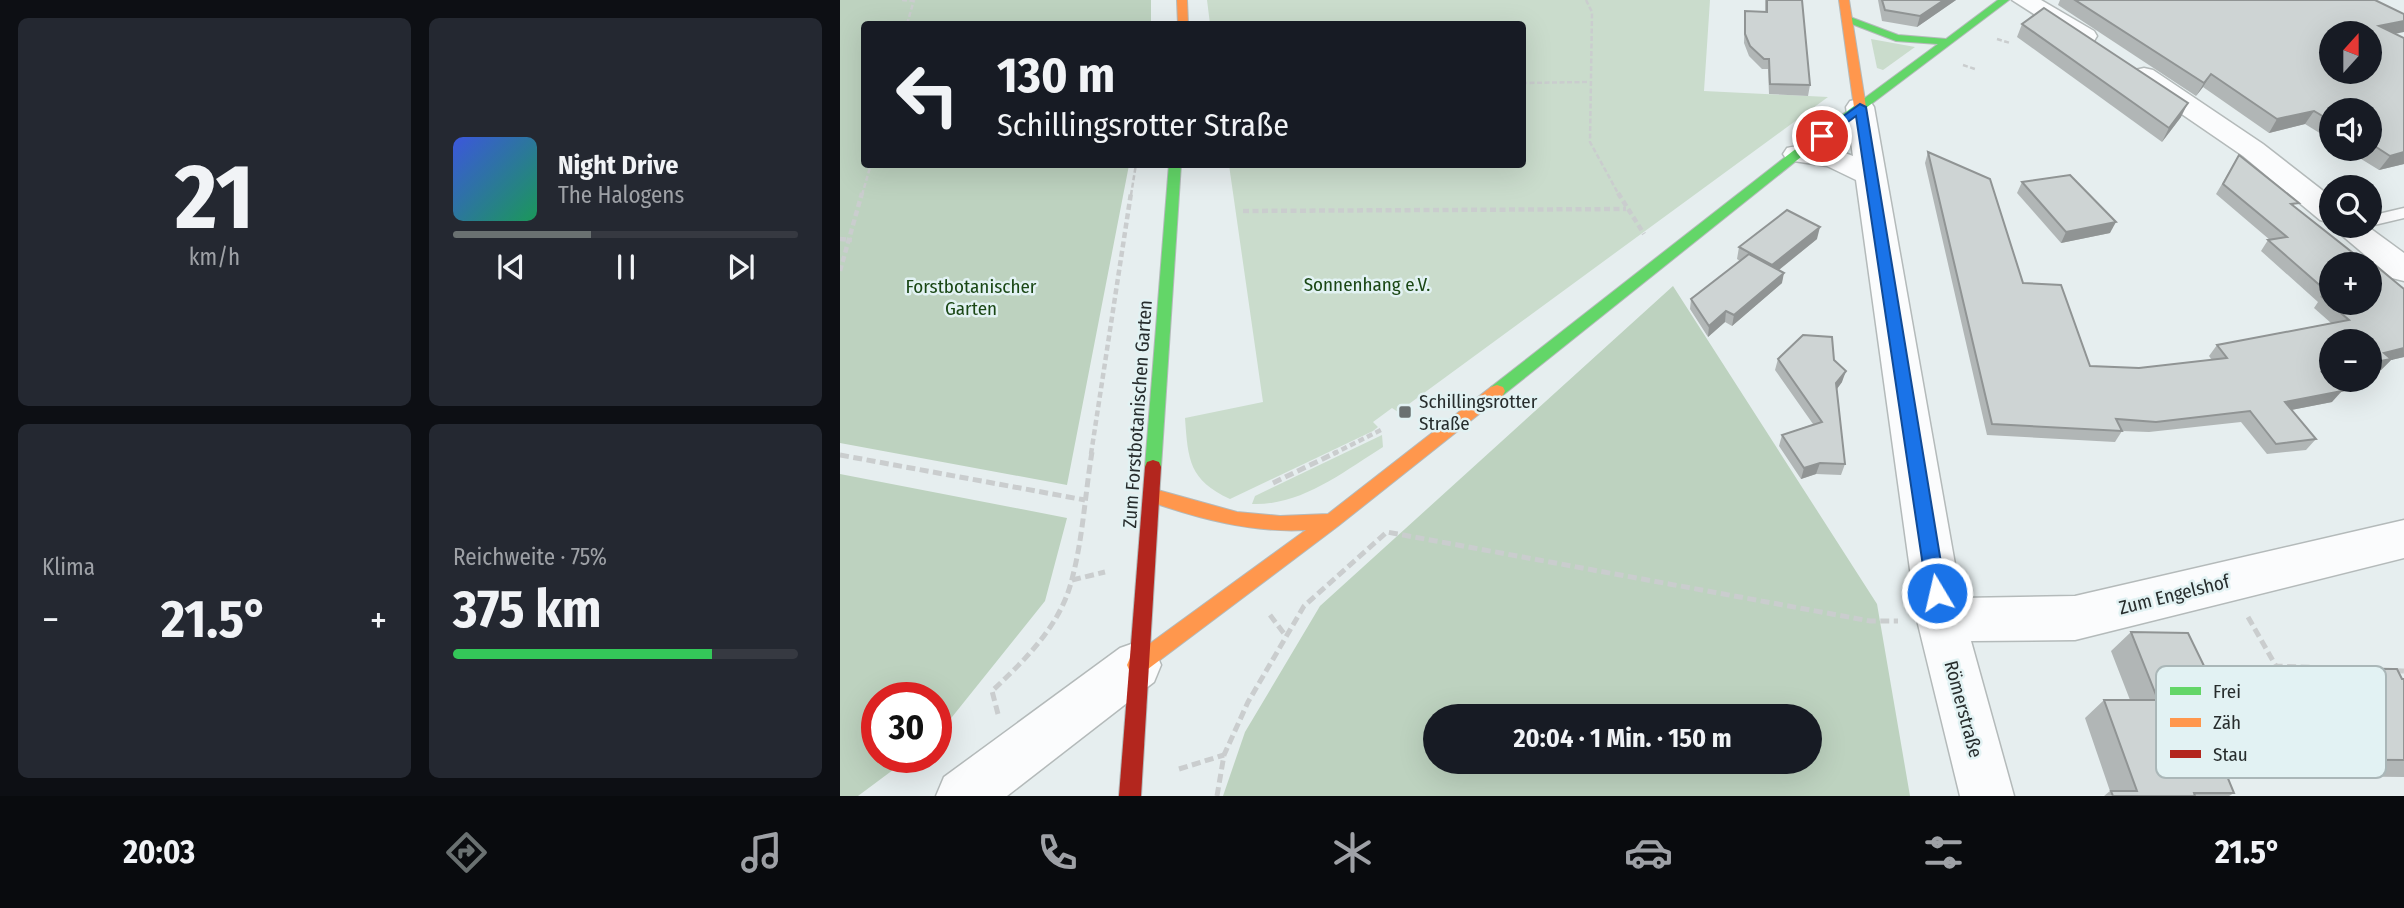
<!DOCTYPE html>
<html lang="de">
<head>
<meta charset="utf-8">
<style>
  body { margin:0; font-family:"Fira Sans Condensed",sans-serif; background:#242831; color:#f1f3f6; height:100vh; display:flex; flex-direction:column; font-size:26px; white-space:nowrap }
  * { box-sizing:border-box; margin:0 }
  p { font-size:23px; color:#9ea1a6 }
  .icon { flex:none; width:38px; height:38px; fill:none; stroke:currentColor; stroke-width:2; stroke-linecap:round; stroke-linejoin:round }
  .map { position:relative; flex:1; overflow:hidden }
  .drawer { display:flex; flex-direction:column; gap:18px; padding:18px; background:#0d0f14; width:840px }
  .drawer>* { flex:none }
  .banner { position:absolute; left:21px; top:21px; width:665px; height:147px; border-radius:7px; box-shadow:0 7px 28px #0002; background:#171b24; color:#f1f3f6; overflow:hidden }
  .needle { width:46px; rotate:21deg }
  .fabs { position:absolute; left:1479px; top:21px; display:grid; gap:14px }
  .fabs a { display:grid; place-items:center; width:63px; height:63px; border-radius:50%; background:#171b24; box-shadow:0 7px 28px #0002; font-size:35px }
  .speed { position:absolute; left:21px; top:682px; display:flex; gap:14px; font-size:35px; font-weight:700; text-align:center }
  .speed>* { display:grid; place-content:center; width:91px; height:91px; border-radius:50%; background:#171b24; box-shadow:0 7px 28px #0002; line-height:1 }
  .speed .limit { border:10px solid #d22; background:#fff; color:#111 }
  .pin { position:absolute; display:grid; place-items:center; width:60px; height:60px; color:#fff; margin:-30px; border:4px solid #fff; border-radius:50%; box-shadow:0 2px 7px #0007 }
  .me { position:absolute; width:77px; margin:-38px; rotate:351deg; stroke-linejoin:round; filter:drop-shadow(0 0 5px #0008) }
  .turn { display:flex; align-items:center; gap:24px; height:147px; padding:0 21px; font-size:32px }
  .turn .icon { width:91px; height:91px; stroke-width:2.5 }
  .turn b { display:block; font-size:49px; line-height:60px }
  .big { font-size:52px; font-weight:700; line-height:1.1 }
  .drawer .tile { flex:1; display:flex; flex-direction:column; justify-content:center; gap:10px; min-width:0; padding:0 24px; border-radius:10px; background:#242831 }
  .drawer .dial { align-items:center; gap:0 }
  .dial b { font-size:91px; line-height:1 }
  .song { display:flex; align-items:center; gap:21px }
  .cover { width:84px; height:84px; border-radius:10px; background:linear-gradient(135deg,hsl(230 70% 55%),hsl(150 70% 35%)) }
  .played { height:7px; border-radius:4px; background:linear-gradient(90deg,#6a7171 40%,#363941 40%) }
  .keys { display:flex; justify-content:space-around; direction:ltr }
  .heat { display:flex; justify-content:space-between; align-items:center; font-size:38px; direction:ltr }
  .charge { height:10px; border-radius:5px; background:linear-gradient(90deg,#34c759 75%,#363941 0) }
  .drawer .tiles { flex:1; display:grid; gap:18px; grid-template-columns:repeat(2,1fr) }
  .trip { position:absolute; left:583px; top:704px; width:399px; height:70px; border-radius:35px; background:#171b24; box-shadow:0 7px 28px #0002; font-weight:700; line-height:70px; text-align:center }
  .tab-bar { display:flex; height:112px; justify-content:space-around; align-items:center; background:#090b0e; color:#9ea1a6 }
  .tab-bar .icon { width:49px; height:49px }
  .tab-bar .on { color:#6a7171 }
  .tab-bar b { font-size:32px; color:#f1f3f6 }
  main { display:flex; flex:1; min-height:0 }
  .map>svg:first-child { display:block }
  .green { fill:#cadccc }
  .forest { fill:#bdd2bf; fill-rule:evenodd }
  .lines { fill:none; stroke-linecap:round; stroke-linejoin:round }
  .lane-casing { stroke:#b4baba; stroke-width:3 }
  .street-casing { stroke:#b4baba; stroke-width:3 }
  .fast-casing { stroke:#b4baba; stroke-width:2 }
  .slow-casing { stroke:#b4baba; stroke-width:2 }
  .jam-casing { stroke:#b4baba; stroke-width:2 }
  .path-far2 { stroke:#cacdce; stroke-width:2.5; stroke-dasharray:5 2.5; stroke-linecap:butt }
  .path-far1 { stroke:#cacdce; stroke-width:4.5; stroke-dasharray:6 3.5; stroke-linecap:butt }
  .path { stroke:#cacdce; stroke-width:5; stroke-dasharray:9 4.5; stroke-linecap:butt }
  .lane { fill:#fbfcfd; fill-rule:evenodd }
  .street { fill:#fbfcfd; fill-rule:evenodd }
  .fast { fill:#63d668; fill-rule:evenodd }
  .slow { fill:#ff974d; fill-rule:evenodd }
  .jam { fill:#b3261e; fill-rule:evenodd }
  .wall { fill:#b1b6b6 }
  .shaded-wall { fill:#909494 }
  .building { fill:#ced4d4; stroke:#909494; stroke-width:2; fill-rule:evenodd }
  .route { fill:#1a73e8; stroke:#114b97; stroke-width:2 }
  .poi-dot { fill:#6a7171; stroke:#e2f2f3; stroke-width:2.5 }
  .labels { text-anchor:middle; stroke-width:5; stroke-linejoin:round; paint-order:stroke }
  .park-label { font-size:19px; fill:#1a4715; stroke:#e2f2f3 }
  .poi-label { font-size:19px; fill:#272d2d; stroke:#e2f2f3; text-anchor:start }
  .street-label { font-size:19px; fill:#272d2d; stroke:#e2f2f3 }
  .key { fill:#e2f2f3; stroke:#aab7b8; stroke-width:2 }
  .key-label { font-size:19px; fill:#272d2d }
</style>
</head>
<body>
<main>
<section class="drawer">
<div class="tiles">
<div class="tile dial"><b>21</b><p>km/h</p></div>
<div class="tile">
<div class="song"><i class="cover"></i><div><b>Night Drive</b><p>The Halogens</p></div></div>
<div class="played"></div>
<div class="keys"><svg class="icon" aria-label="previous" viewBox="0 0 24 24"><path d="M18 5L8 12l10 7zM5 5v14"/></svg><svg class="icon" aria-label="pause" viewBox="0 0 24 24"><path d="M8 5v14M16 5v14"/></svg><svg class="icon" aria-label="next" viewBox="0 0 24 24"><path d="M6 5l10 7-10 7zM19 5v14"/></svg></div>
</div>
<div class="tile"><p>Klima</p>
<div class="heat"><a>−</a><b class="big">21.5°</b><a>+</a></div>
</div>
<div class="tile"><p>Reichweite · 75%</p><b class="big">375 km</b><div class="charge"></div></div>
</div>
</section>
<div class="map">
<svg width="1564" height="796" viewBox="0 0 1564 796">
  <rect width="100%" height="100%" fill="#e6eeef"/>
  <g class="green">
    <path d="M367,0H870L864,91L988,97L558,412L552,408L533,422L538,427L533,431L390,499C349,480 348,460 345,418L423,402L389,165L682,164V24H370Z"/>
    <polygon points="1031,39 1075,47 1043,70 1037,68"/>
    <path d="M542,435L543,447C503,472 461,506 412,504L415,496Z"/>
  </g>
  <g class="forest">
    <polygon points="0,0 311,0 311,24 24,24 24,164 289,165 227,485 0,443"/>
    <path d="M833,286L1037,604L1070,796H383L405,732L480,606ZM595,716H970V761H595Z"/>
    <polygon points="0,474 227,518 205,601 96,737 96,698 37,698 37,758 69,758 18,796 0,796"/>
  </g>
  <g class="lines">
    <defs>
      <polygon id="lane" points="1564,208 1564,218 1530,226 1529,226 1530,216"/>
      <g id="street">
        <polygon points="1172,0 1201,0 1254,31 1257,36 1254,41 1236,41"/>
        <polygon points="1304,68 1313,70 1423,144 1491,197 1491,223 1480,220 1403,156 1295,82 1291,76 1295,70"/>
        <path d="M1020,99L1030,101L1034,107L1121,598L1235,596L1564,520V558L1235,640L1131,641L1174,796H1120L1077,620L1016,180L987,166L947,160L943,154L947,148C967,143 994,148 1013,156L1006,107L1010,101Z"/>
        <polygon points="1491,226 1527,226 1564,253 1564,281 1552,278"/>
        <polygon points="297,642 314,648 321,665 314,682 167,796 96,796 104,777 280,648"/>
      </g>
      <g id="fast">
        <polygon points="1158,0 1169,0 961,157 663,395 651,395 649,391 651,387 953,151 1098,44 1056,41 1004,21 1004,17 1010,17 1058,35 1106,39"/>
        <polygon points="329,164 341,164 321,467 319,472 313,474 307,472 305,467"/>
      </g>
      <g id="slow">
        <polygon points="337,0 347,0 348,24 338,24"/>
        <polygon points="999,0 1009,0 1026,107 1020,110 1014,107"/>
        <path d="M657,385L663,387L665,391L663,395L498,526L304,672L297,675L290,672L287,665L290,658L466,530C411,533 360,519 308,501L305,496L308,491L314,489L397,512L440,516L488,514L651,387Z"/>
      </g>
      <polygon id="jam" points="313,460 319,462 321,467 301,796 279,796 305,467 307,462"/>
    </defs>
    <use href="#lane" class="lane-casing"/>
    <use href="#street" class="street-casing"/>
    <use href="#fast" class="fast-casing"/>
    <use href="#slow" class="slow-casing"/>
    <use href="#jam" class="jam-casing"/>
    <g class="path-far2">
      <polyline points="62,0 74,1"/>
      <polyline points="746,0 752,12 750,142 779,195"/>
      <polyline points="67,24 74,0"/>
      <polyline points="1157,39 1170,43"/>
      <polyline points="1123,65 1135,69"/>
      <polyline points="682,83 749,82"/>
      <polyline points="22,195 31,164"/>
      <polyline points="291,195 296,164"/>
    </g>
    <g class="path-far1">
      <polyline points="778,193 804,234"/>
      <polyline points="403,211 786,209"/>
      <polyline points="0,239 12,240"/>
      <polyline points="0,271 22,193"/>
      <polyline points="251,454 291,193"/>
      <polyline points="493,454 541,430"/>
    </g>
    <g class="path">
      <polyline points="0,455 245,500"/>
      <polyline points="433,483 497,452"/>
      <polyline points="232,580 265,572"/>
      <polyline points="430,615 446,636"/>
      <polyline points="1408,617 1436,666 1564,671"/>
      <path d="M158,714L152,691C185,660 221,625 232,579C243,538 245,494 252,452"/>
      <polyline points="339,769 384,755"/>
      <polyline points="377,796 384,755 408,702 464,606 547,532 1030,621 1058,621"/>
    </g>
    <use href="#lane" class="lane"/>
    <use href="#street" class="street"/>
    <use href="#fast" class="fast"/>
    <use href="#slow" class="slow"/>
    <use href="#jam" class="jam"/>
  </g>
  <g class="wall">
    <polygon points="925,0 962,0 970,85 968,96 929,94 928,69 922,69 909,56 904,43 905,11 925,12"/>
    <polygon points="1038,0 1116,0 1077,27 1042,21"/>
    <polygon points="1220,0 1485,0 1555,34 1564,164 1539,170 1505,149 1530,149 1530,110 1491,110 1491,140 1465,124 1429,133 1363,87 1356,96 1218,5"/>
    <polygon points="1182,24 1341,117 1322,142 1177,37"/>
    <polygon points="1088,152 1183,283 1250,366 1299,368 1372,360 1369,356 1377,345 1491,323 1474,308 1478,302 1421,251 1428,240 1430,240 1376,194 1399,155 1455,207 1527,264 1564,289 1564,357 1551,360 1541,370 1490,380 1492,402 1451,410 1476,439 1466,450 1427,454 1401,422 1309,432 1282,431 1275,442 1147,435 1085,163"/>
    <polygon points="1182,182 1270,233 1221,243 1177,193"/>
    <polygon points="977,239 939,270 942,283 892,326 885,322 868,337 850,309 851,299 900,261 897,259 899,247"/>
    <polygon points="938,359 994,360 1002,382 997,389 1005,464 1001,475 976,474 961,479 939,446 942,435 973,424 935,370"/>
    <polygon points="1291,632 1365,668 1564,679 1564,777 1387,775 1394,793 1389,796 1264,796 1270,791 1245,718 1264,700 1290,700 1271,651"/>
  </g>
  <g class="shaded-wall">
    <polygon points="1104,0 1116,0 1077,27 1080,16"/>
    <polygon points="1564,21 1564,32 1530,39 1539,26"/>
    <polygon points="1371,74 1363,87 1356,96 1364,83"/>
    <polygon points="1348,103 1341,117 1322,142 1329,128"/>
    <polygon points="1474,111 1465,124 1429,133 1437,119"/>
    <polygon points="1564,152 1564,164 1539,170 1550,156"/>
    <polygon points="1276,222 1270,233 1221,243 1226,232"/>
    <polygon points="980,227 977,239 930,277 932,265"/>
    <polygon points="944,273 942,283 892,326 894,315"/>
    <polygon points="886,311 885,322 868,337 869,326"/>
    <polygon points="1564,348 1564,357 1551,360 1541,370 1530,372 1530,363 1544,353"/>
    <polygon points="1006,371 1002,382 993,394 996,383"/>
    <polygon points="1491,371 1491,379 1473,383 1482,372"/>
    <polygon points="1502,391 1492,402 1435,413 1445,402"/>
    <polygon points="980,463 976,474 961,479 964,468"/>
  </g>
  <g class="building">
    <polygon points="927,0 962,0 970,85 930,84 929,59 924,59 910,46 905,34 905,11 927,12"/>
    <polygon points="1042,0 1104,0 1080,16 1045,10"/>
    <path d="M1235,0H1535L1564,14V21L1539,26L1564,38V152L1550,156L1530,143V110H1491V121L1474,111L1437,119L1371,74L1364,83ZM1491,33H1530V72H1491Z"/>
    <polygon points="1204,8 1348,103 1329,128 1182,24"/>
    <polygon points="1088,152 1150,179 1183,283 1221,285 1250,366 1299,368 1387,358 1377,345 1509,320 1482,297 1491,295 1491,303 1530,303 1530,266 1535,265 1564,289 1564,348 1544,353 1551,359 1530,363 1530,341 1491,341 1491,371 1482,372 1502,391 1445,402 1476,439 1436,444 1410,411 1316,422 1276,419 1282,431 1152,424"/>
    <polygon points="1399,155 1459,203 1451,204 1527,264 1491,264 1491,295 1428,240 1447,237 1383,184"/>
    <polygon points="1230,175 1276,222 1226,232 1182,182"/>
    <polygon points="947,210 980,227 932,265 899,247"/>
    <polygon points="909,254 944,273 894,315 886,311 869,326 851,299"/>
    <polygon points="963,335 992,337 994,360 1006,371 996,383 1005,464 980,463 964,468 942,435 982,422 938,359"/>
    <polygon points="1291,632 1348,633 1365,668 1557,669 1562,679 1564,679 1564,760 1380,759 1394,793 1354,793 1355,796 1273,796 1271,791 1297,791 1264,700 1318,700"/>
  </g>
  <polygon class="route" points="1020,104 1026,107 1106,593 1104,599 1097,602 1090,599 1087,593 1016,116 986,138 976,136"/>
  <rect class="poi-dot" x="558" y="405" width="14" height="14" rx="3.5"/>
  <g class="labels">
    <g class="park-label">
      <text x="527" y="291">Sonnenhang e.V.</text>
      <text x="131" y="293">Forstbotanischer<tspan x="131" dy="22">Garten</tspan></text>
    </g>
    <g class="poi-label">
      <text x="579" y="408">Schillingsrotter<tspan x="579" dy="22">Straße</tspan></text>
    </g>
    <g class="street-label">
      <text transform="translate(297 414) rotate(-86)" y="7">Zum Forstbotanischen Garten</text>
      <text transform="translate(1334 594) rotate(-14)" y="7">Zum Engelshof</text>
      <text transform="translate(1124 709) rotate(75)" y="7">Römerstraße</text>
    </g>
  </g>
  <rect x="1316" y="666" width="230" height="112" rx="10" class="key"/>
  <rect x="1330" y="687" width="31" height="8" fill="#63d668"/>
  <rect x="1330" y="718" width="31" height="9" fill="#ff974d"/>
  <rect x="1330" y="750" width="31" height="8" fill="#b3261e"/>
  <g class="key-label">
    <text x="1373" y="698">Frei</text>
    <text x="1373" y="729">Zäh</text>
    <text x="1373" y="761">Stau</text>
  </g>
</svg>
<div class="fabs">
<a><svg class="needle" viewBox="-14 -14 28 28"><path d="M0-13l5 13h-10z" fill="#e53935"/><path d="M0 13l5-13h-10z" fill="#9ea1a6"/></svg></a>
<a><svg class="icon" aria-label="sound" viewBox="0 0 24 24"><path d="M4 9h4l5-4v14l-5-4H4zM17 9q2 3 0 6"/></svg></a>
<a><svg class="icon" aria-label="search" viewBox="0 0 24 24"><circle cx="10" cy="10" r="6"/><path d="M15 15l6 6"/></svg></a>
<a>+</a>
<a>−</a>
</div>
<div class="speed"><div class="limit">30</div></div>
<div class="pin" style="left:982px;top:136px;background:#d93025"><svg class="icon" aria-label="arrive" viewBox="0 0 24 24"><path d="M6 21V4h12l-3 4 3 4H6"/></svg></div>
<svg class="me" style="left:1097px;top:593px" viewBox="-20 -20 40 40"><circle r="17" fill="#1a73e8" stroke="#fff" stroke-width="3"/><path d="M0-11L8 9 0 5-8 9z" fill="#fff"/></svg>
<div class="trip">20:04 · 1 Min. · 150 m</div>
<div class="banner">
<div class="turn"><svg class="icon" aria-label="left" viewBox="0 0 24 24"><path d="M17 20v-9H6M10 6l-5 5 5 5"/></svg><div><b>130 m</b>Schillingsrotter Straße</div></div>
</div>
</div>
</main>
<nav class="tab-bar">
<b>20:03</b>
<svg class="icon on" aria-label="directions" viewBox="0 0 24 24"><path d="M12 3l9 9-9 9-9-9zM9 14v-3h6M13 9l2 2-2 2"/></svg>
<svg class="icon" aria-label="music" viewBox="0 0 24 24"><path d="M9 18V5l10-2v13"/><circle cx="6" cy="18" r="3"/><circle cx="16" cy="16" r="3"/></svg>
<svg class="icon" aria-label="phone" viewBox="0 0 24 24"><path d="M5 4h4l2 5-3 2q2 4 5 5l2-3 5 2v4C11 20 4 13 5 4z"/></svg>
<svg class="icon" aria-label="climate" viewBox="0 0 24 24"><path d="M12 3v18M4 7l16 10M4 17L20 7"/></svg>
<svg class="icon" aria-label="car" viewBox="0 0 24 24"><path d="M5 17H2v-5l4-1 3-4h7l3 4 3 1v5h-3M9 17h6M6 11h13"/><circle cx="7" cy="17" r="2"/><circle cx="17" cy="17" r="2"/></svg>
<svg class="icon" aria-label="filters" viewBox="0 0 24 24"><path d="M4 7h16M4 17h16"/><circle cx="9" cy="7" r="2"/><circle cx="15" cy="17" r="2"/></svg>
<b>21.5°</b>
</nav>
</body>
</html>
